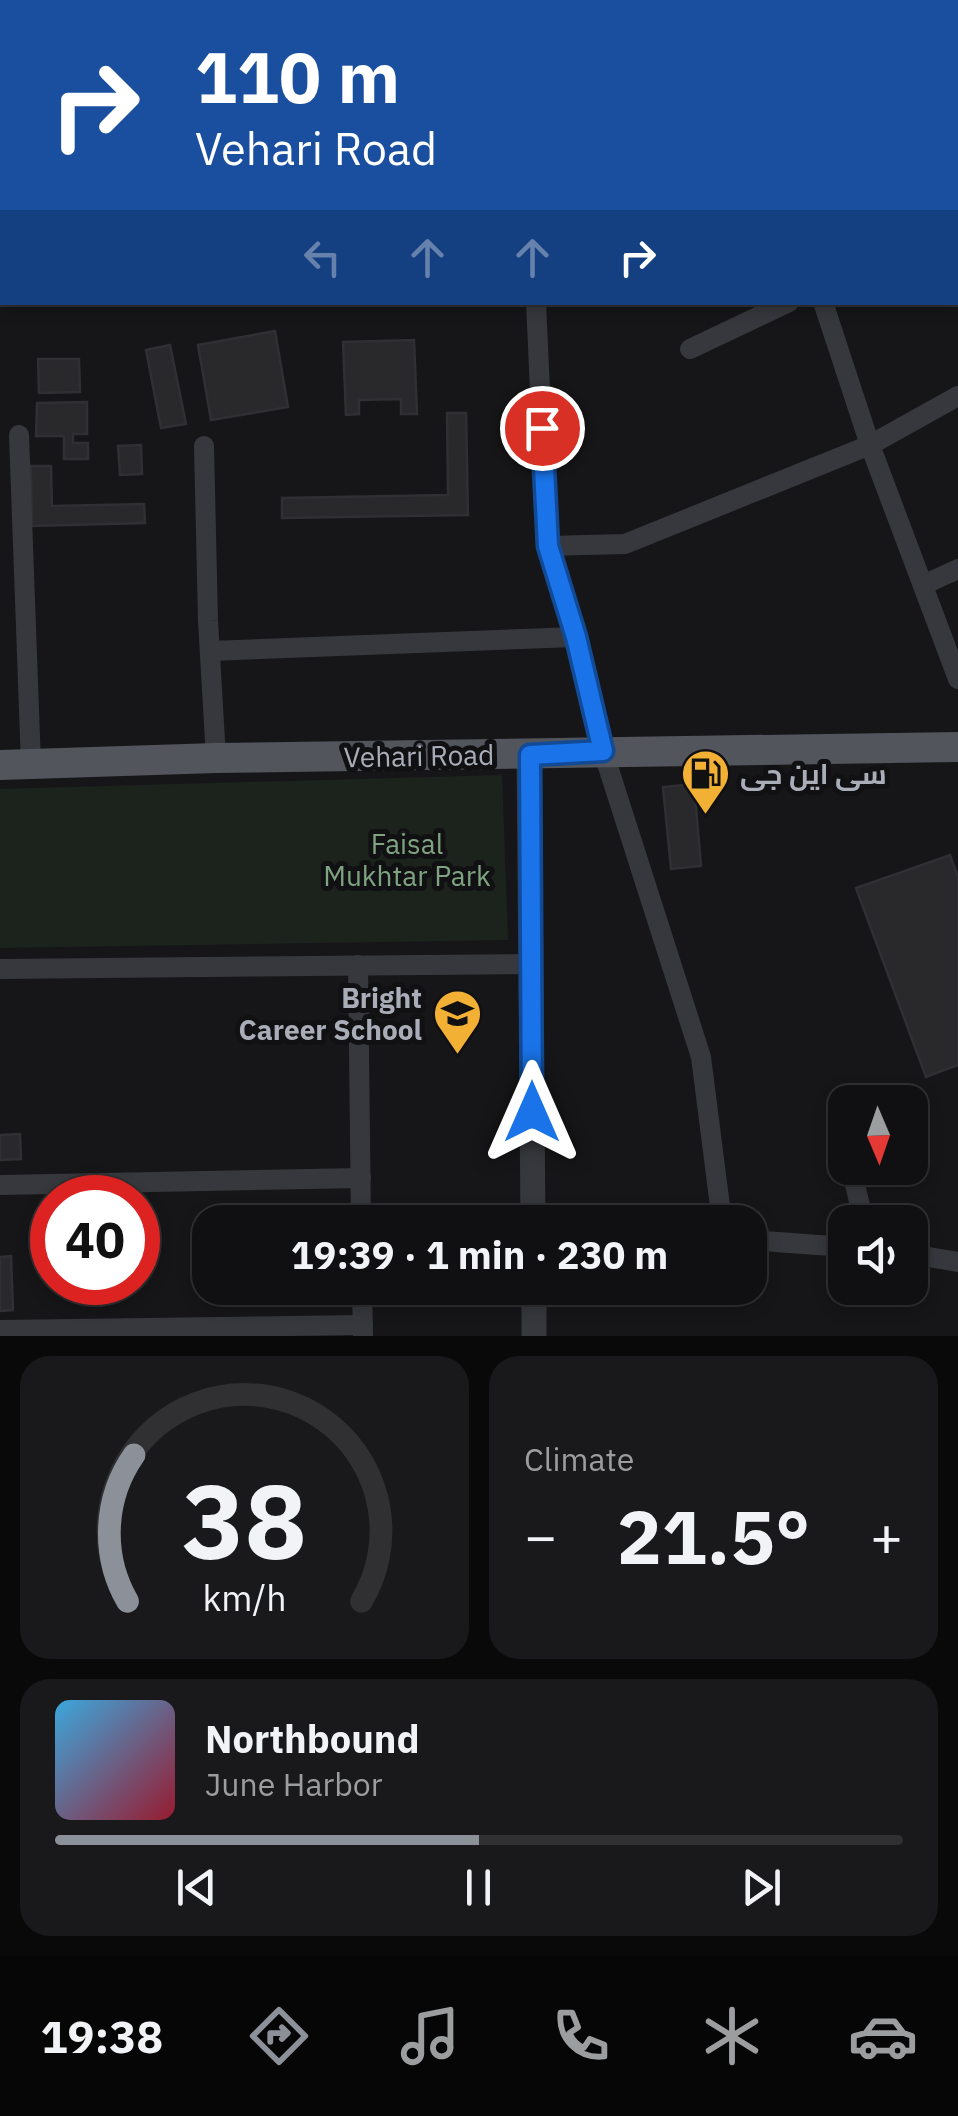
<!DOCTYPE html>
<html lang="en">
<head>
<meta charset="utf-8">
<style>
  body { margin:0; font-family:"IBM Plex Sans",Cairo,sans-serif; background:#19191b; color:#f1f3f6; height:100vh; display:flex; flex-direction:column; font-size:38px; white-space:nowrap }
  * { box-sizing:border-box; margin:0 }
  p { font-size:32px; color:#9c9d9f }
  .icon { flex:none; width:55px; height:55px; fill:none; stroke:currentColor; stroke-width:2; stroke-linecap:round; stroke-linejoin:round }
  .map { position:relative; height:1336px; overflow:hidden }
  .sheet { display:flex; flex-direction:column; gap:20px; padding:20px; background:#09090a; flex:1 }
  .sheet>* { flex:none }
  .guide { position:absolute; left:0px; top:0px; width:960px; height:305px; box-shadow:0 5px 15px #0003,0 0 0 2px #303032; background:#1a4fa0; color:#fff; overflow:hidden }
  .needle { width:65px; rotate:178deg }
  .fabs { position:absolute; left:828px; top:1085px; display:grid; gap:20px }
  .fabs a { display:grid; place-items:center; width:100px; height:100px; border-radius:20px; background:#101012; box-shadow:0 5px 15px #0003,0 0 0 2px #303032; font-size:50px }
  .speed { position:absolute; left:30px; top:1175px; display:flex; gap:20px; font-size:50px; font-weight:700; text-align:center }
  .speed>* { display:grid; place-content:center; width:130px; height:130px; border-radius:50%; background:#101012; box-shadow:0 5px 15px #0003,0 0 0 2px #303032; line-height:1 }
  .speed .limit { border:15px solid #d22; background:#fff; color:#111 }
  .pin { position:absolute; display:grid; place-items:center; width:85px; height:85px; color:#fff; margin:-42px; border:5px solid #fff; border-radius:50%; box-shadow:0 2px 10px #0007 }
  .me { position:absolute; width:110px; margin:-55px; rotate:0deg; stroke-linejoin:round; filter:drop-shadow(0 0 8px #0008) }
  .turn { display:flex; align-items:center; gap:35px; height:210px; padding:0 30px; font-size:45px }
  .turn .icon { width:130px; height:130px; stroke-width:2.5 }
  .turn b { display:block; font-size:70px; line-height:85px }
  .lanes { display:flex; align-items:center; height:95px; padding:0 30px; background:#0003; justify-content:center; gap:50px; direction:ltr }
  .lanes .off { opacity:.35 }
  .big { font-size:75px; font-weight:700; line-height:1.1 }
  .sheet .tile { flex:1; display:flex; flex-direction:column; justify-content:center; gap:15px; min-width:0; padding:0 35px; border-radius:30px; background:#19191b }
  .sheet .dial { align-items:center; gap:0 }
  .dial svg { height:260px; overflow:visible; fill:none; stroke:#303032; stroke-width:7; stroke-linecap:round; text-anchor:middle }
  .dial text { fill:#f1f3f6; stroke:none }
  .song { display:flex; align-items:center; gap:30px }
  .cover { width:120px; height:120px; border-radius:15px; background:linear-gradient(135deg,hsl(200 70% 55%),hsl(350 70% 35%)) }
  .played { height:10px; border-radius:5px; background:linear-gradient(90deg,#8c9099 50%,#303032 50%) }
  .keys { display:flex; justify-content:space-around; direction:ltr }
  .heat { display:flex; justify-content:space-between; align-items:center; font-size:55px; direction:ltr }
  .sheet .tiles { flex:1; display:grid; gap:20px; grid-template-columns:1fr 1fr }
  .tile:last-child { grid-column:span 2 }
  .trip { position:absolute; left:192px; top:1205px; width:575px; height:100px; border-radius:30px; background:#101012; box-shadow:0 5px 15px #0003,0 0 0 2px #303032; font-weight:700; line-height:100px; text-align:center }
  .tabs { display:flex; height:160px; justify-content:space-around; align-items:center; background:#060607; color:#9c9d9f }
  .tabs .icon { width:70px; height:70px }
  .tabs .current { color:#8c9099 }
  .tabs b { font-size:45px; color:#f1f3f6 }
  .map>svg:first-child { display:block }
  .green { fill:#1c231d }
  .building { fill:#29292c; stroke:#303034; stroke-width:2.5 }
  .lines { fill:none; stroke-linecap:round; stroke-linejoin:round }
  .minor { stroke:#37383d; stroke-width:20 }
  .tertiary { stroke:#37383d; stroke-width:25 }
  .primary { stroke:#53555c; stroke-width:30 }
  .route-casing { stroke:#114b97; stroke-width:25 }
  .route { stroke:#1a73e8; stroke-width:18 }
  .labels { text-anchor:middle; stroke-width:10; stroke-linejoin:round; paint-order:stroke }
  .street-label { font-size:28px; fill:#a8adb8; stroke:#111113 }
  .poi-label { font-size:28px; font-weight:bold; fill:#a8adb8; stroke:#111113; text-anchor:start }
  .park-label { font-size:28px; fill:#7fa381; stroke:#111113 }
</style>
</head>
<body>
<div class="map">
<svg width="958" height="1336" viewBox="0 0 958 1336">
  <rect width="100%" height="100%" fill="#161618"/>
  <polygon class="green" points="502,775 508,940 0,948 0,789"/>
  <g class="building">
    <polygon points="275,331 288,407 211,420 198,345"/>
    <polygon points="414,340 417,414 401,414 401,399 359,400 359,414 346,415 343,342"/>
    <polygon points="170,345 186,424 161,428 146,350"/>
    <polygon points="38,359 79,359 80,392 39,393"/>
    <polygon points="87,402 87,434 73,434 73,443 88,443 88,459 64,459 64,436 36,436 37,403"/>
    <polygon points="447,413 466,413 468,515 282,518 282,498 448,495"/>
    <polygon points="141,445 142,474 120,475 118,446"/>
    <polygon points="31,466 51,466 52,506 144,504 145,523 32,526"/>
    <polygon points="694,784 701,866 671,869 663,787"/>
    <polygon points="950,855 958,877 958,1065 926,1077 856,888"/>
    <polygon points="20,1134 21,1159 0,1160 0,1135"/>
    <polygon points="11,1256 13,1310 0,1311 0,1257"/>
  </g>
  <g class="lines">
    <g class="minor">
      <polyline points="515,0 515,2"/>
      <polyline points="786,2 792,0"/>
      <polyline points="536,302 547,546 575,637 603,751 701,1057 722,1222"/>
      <polyline points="823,302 870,445 958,679"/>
      <polyline points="690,349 789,302"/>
      <polyline points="19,435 31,765"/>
      <polyline points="204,446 208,621 216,758"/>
      <polyline points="547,546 625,544 870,445 958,396"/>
      <polyline points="923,585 958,569"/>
      <polyline points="210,651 575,637"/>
      <polyline points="358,965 361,1222"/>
      <polyline points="0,969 531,964"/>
      <polyline points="841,1126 845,1144"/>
      <polyline points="851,1168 864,1222"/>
      <polyline points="0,1185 361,1178"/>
      <polyline points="750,1240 845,1247"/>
      <polyline points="910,1254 958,1262"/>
      <polyline points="362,1288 363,1336"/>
      <polyline points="0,1330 363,1325"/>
    </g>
    <g class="tertiary">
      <polyline points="529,755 533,1222"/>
      <polyline points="534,1288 534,1336"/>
    </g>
    <polyline class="primary" points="0,765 216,758 958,747"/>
  </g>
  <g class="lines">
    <defs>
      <polyline id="route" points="532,1112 530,755 603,751 576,637 548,546 542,428"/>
    </defs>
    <use href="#route" class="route-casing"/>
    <use href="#route" class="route"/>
  </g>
  <defs>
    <symbol id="fuel-pin" viewBox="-11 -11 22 30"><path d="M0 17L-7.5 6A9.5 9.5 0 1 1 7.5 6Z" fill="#f2b134" stroke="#111113"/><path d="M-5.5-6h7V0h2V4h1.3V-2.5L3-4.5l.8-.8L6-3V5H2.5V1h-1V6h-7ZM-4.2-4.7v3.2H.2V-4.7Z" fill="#111"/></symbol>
    <symbol id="school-pin" viewBox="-11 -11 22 30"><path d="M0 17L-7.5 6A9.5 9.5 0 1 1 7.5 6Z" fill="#f2b134" stroke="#111113"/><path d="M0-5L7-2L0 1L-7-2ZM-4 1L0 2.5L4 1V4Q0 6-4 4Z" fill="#111"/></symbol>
  </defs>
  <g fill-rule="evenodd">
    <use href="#fuel-pin" x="678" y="746" width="55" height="75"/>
    <use href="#school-pin" x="430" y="986" width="55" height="75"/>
  </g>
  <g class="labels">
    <g class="street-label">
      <text transform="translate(419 756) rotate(-1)" y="10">Vehari Road</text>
    </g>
    <g class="poi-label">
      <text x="740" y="784">سی این جی</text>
      <text x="422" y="1008" text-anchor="end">Bright<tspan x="422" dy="32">Career School</tspan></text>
    </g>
    <g class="park-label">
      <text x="407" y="854">Faisal<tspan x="407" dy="32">Mukhtar Park</tspan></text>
    </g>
  </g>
</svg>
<div class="fabs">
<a><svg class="needle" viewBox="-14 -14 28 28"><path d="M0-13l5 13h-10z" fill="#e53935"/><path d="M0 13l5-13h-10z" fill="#9c9d9f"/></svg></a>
<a><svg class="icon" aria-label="sound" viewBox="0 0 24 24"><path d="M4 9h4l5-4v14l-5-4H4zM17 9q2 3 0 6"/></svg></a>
</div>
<div class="speed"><div class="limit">40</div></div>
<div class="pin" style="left:542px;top:428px;background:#d93025"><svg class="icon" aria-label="arrive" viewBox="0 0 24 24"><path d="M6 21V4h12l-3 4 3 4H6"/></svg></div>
<svg class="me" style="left:532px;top:1112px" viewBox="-20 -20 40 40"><path d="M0-17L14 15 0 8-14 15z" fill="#1a73e8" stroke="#fff" stroke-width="4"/></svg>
<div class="trip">19:39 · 1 min · 230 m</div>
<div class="guide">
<div class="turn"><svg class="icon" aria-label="right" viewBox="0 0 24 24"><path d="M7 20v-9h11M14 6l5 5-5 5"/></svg><div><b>110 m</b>Vehari Road</div></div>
<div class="lanes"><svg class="icon off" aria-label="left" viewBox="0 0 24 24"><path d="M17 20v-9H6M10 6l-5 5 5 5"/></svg><svg class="icon off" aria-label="ahead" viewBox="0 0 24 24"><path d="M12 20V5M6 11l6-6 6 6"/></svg><svg class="icon off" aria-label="ahead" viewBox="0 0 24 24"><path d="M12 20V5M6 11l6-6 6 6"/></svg><svg class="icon" aria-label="right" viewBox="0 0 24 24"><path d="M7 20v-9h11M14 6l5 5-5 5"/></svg></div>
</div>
</div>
<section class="sheet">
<div class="tiles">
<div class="tile dial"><svg viewBox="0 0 100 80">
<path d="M14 69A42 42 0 1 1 86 69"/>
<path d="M14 69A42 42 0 0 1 16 24" stroke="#8c9099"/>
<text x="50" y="56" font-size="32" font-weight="700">38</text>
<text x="50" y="72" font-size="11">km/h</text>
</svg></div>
<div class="tile"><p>Climate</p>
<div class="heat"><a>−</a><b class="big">21.5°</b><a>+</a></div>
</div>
<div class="tile">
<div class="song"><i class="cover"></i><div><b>Northbound</b><p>June Harbor</p></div></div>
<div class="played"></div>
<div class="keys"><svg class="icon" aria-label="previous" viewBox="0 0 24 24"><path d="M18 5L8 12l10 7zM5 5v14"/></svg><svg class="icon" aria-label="pause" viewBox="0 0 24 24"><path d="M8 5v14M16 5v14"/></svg><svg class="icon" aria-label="next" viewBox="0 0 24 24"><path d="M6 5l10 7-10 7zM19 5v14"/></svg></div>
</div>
</div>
</section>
<nav class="tabs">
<b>19:38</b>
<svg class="icon current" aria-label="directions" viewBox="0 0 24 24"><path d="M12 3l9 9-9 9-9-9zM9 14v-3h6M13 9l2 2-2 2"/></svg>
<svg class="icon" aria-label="music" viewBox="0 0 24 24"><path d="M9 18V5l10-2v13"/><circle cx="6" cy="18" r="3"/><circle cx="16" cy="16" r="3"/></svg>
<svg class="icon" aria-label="phone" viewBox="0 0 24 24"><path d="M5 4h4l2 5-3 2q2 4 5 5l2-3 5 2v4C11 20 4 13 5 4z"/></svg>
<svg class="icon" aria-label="climate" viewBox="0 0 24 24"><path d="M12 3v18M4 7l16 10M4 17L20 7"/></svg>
<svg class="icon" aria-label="car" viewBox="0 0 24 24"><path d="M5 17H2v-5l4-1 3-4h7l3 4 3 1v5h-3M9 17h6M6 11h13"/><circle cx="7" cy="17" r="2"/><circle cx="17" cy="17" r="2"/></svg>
</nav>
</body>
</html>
